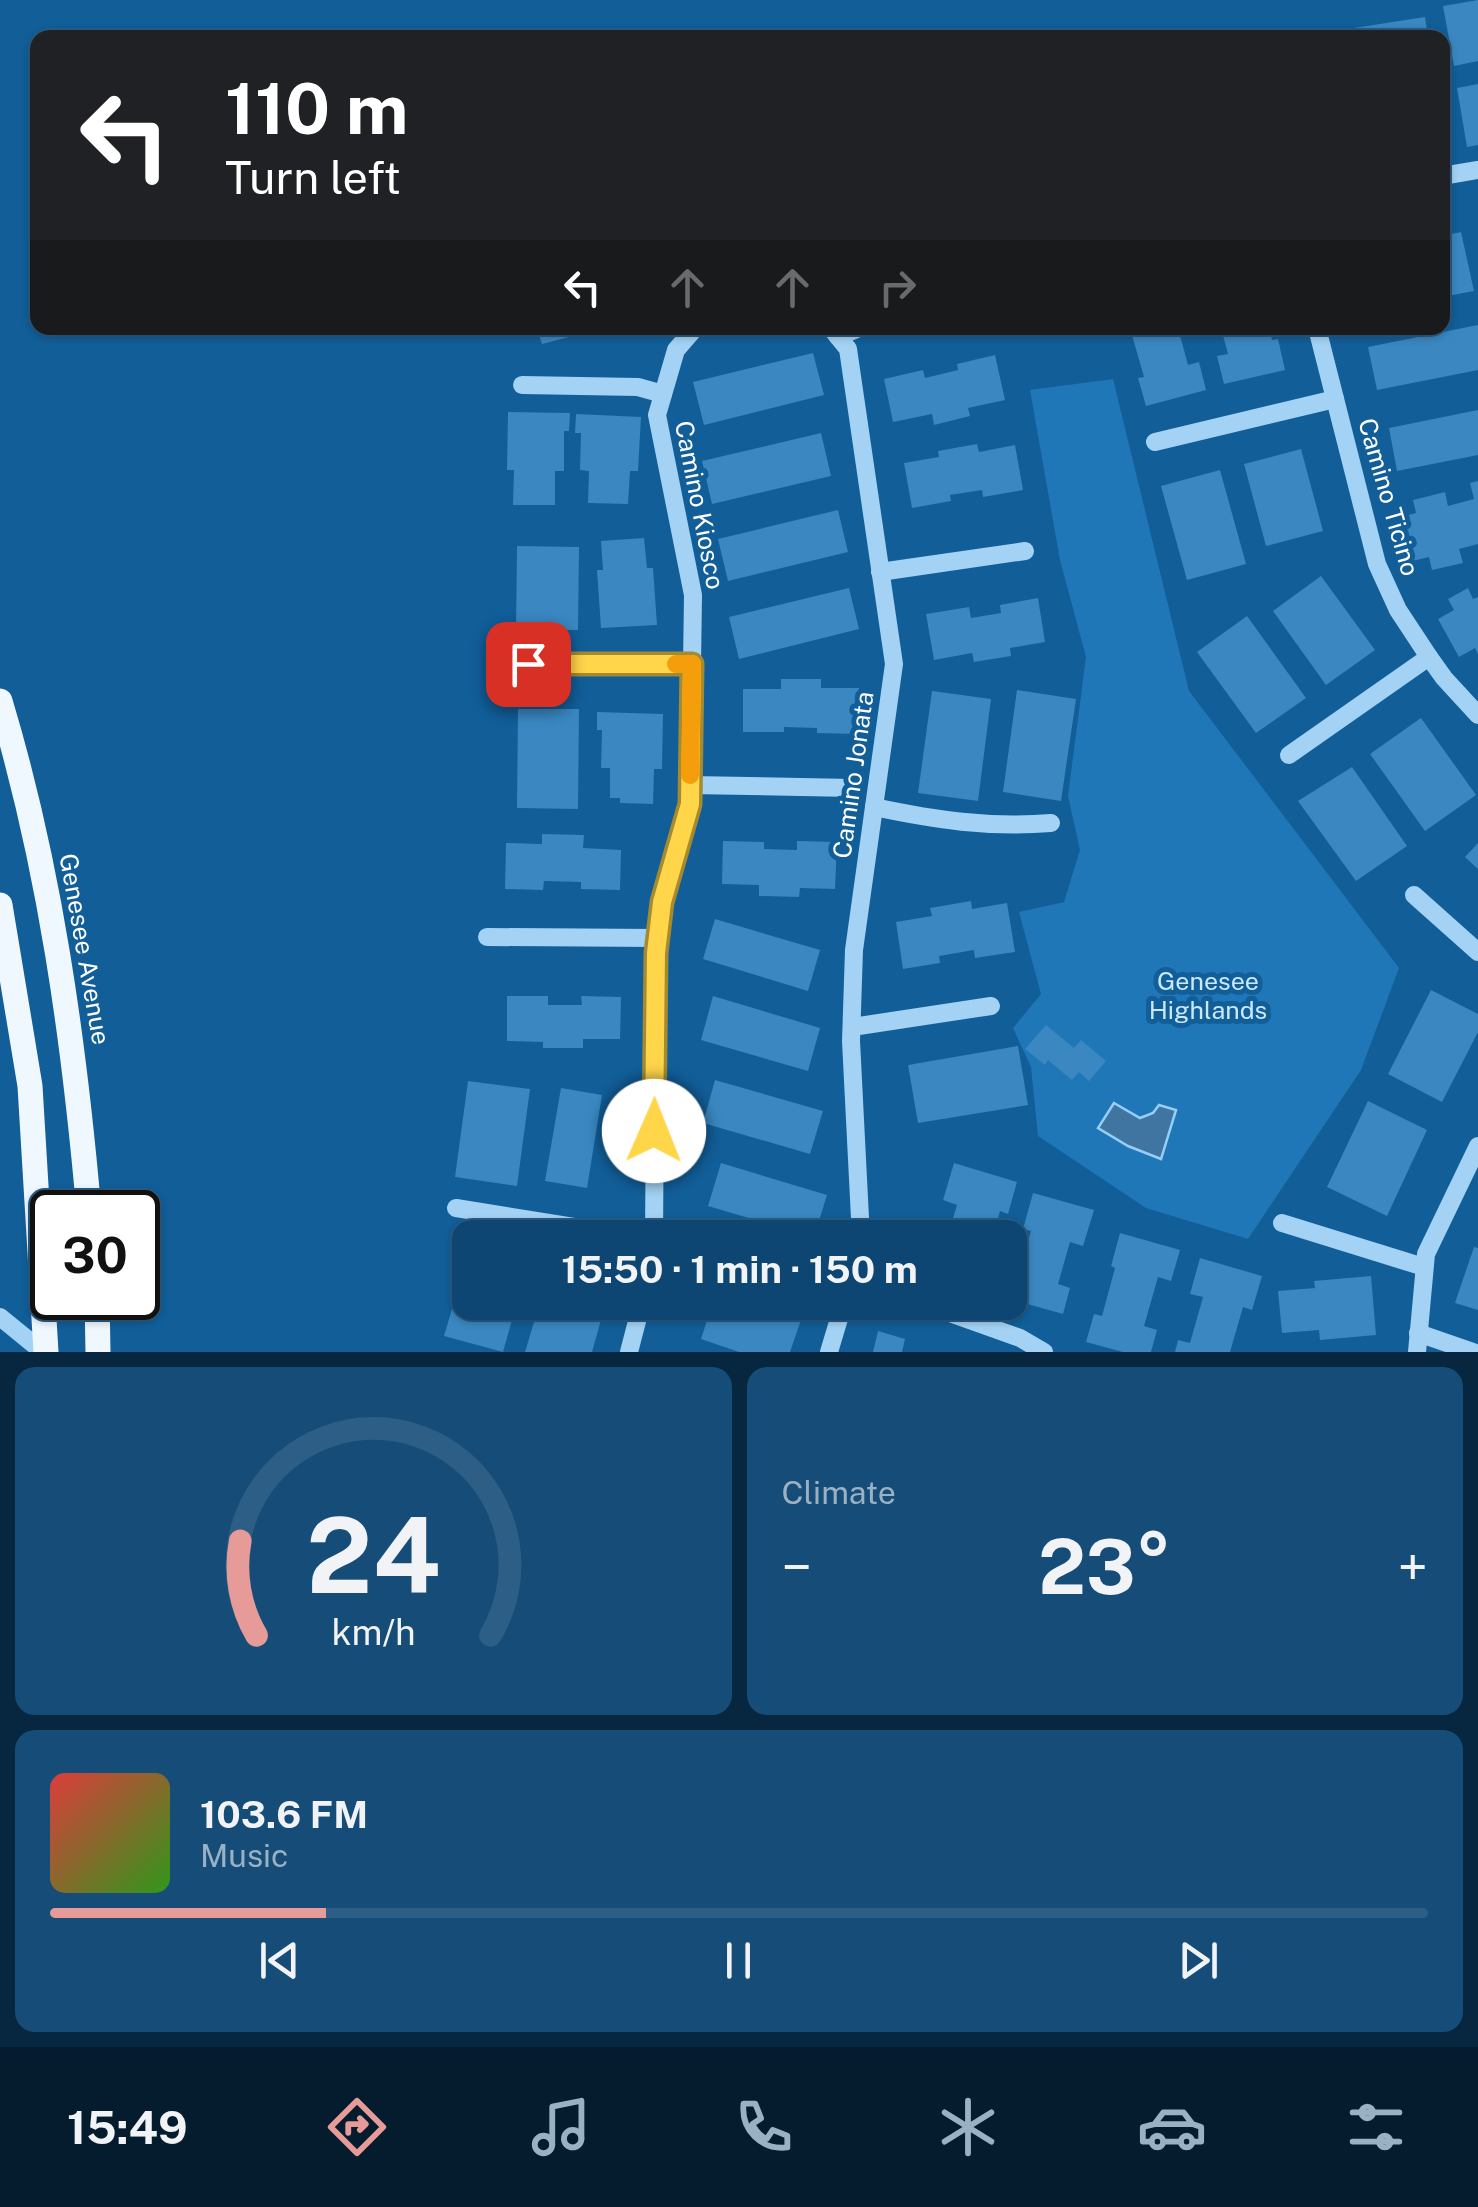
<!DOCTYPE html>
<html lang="en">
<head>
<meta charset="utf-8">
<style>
  body { margin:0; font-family:"Public Sans",sans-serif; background:#164d78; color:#f1f3f6; height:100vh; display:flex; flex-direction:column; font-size:38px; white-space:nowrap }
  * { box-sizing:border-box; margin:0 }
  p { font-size:32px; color:#9ab1c4 }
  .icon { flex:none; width:55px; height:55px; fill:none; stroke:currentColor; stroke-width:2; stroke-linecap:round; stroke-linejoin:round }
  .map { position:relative; height:1352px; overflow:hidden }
  .sheet { display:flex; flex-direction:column; gap:15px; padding:15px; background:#07263f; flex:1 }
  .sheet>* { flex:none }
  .hud { position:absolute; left:30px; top:30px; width:1420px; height:305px; border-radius:20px; box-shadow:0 2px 8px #0004,0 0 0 2px #2d5e85; background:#202124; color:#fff; overflow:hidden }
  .speed { position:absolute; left:30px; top:1190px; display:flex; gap:20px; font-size:50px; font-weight:700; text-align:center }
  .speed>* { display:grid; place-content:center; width:130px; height:130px; border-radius:50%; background:#0d4673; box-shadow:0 2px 8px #0004,0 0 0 2px #2d5e85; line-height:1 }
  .speed .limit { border:5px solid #111; border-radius:15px; background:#fff; color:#111 }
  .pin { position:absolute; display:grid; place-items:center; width:85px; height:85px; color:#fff; margin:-42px; border-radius:20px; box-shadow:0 5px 15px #0006 }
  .me { position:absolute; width:110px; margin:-55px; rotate:1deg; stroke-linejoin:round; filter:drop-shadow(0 0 8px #0008) }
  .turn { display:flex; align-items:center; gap:35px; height:210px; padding:0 30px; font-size:45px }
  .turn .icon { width:130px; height:130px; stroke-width:2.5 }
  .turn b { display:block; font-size:70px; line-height:85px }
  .lanes { display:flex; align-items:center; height:95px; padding:0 30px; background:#0003; justify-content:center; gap:50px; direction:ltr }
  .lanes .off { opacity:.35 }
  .big { font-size:75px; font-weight:700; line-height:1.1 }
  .sheet .card { flex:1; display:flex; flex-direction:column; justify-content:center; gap:15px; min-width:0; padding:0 35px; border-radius:20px; background:#164d78 }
  .sheet .dial { align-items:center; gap:0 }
  .dial svg { height:260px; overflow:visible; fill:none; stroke:#2d5e85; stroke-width:7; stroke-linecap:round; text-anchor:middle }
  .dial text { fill:#f1f3f6; stroke:none }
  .song { display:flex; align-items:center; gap:30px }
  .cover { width:120px; height:120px; border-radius:15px; background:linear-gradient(135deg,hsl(0 70% 55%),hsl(110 70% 35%)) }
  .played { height:10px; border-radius:5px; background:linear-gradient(90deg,#e69b98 20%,#2d5e85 20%) }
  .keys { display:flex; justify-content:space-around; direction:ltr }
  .heat { display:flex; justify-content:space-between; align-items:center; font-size:55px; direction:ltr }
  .sheet .tiles { flex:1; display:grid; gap:15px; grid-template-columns:1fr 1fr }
  .card:last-child { grid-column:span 2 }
  .trip { position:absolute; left:452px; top:1220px; width:575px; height:100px; border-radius:20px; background:#0d4673; box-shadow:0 2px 8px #0004,0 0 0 2px #2d5e85; font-weight:700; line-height:100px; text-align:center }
  .tabs { display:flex; height:160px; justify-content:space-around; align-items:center; background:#051c2e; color:#9ab1c4 }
  .tabs .icon { width:70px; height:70px }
  .tabs .current { color:#e69b98 }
  .tabs b { font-size:45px; color:#f1f3f6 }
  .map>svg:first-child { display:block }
  .green { fill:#2077b7 }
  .water { fill:#3f75a0; stroke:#95cff7; stroke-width:2.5 }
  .building { fill:#3a87c1 }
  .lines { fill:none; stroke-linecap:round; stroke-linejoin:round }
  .minor { stroke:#a3d2f4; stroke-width:18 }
  .major { stroke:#f0f8ff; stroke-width:25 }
  .route-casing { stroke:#a68a30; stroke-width:25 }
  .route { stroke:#ffd54a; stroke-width:18 }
  .slow { stroke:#f59e0b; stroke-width:18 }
  .labels { text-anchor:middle; stroke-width:10; stroke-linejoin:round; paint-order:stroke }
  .street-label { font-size:25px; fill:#fff; stroke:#115e99 }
  .park-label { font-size:25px; fill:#cbe9fe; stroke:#115e99 }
</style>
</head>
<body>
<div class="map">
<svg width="1478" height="1352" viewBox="0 0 1478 1352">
  <rect width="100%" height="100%" fill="#115e99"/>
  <polygon class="green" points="1113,379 1189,691 1399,968 1361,1070 1248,1239 1146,1208 1038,1136 1031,1067 1013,1028 1041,994 1019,912 1064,902 1080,850 1068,796 1086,657 1060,560 1030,390"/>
  <polygon class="water" points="1114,1103 1140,1118 1153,1113 1159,1105 1176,1110 1161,1159 1128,1146 1098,1128"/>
  <g class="building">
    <polygon points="1478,0 1478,61 1454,66 1443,6"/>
    <polygon points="1425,17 1428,38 1309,38 1309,35"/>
    <polygon points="1478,84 1478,145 1467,147 1457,88"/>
    <polygon points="1461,232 1474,291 1442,297 1442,236"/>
    <polygon points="1478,325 1478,370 1377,390 1368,347"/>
    <polygon points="537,328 600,328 600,329 542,344"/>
    <polygon points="1130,328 1178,328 1188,365 1199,362 1206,390 1146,406 1138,378 1144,377"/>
    <polygon points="1221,328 1269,328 1272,340 1278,339 1285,370 1224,384 1217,356 1228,354"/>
    <polygon points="813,353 824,395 704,425 693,382"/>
    <polygon points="995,355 1005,400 968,408 970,416 934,425 932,414 893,422 884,379 923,370 925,378 958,370 957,364"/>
    <polygon points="1478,410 1478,455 1397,471 1389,428"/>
    <polygon points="508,412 570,413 569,431 564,431 564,471 555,471 555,505 513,505 514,470 507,470"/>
    <polygon points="576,414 641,417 638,471 630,471 628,504 588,503 589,471 580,470 581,433 575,433"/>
    <polygon points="821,433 831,476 712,504 702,461"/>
    <polygon points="977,444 979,452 1015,445 1023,490 983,497 982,490 950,495 951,501 912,508 904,463 939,457 938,451"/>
    <polygon points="1301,449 1323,531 1266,546 1244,464"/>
    <polygon points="1220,470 1246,564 1187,580 1161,486"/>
    <polygon points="1478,481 1478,544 1459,549 1463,563 1432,570 1429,557 1412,561 1401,517 1416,513 1413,500 1445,492 1448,506 1474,499 1470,483"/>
    <polygon points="838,510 848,552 728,581 718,539"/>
    <polygon points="644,538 647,568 653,568 657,625 601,628 597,570 603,570 601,541"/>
    <polygon points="517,546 579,547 578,630 516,630"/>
    <polygon points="1321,576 1375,650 1326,685 1273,611"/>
    <polygon points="849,588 859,629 739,659 729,617"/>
    <polygon points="1468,588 1473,599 1478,597 1478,654 1475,648 1459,657 1438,619 1454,610 1448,599"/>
    <polygon points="1038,598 1045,642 1010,648 1011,656 974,662 972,653 934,660 926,614 969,607 971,618 1001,613 1000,605"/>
    <polygon points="1247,616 1306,698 1256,733 1197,652"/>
    <polygon points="781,679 821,679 821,688 859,688 858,734 817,733 817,728 784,727 784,732 743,732 743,689 781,689"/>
    <polygon points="1017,690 1076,699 1061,801 1003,792"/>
    <polygon points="932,691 991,699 978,801 918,793"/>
    <polygon points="518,709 579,709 578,809 517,808"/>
    <polygon points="597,712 663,714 662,769 654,769 653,804 620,803 620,798 610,798 610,768 601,768 602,730 597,730"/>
    <polygon points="1421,718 1476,795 1425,831 1370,754"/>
    <polygon points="1352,767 1407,846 1356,881 1298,801"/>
    <polygon points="542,834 584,835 583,848 621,850 620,890 581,889 581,882 544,881 543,890 505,889 506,843 542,844"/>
    <polygon points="723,841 764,842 764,849 797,850 797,841 837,842 835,889 800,888 799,897 759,896 759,885 722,884"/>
    <polygon points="1478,843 1478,869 1465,857"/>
    <polygon points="971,901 972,909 1007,903 1015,952 975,958 974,950 939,956 940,963 903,969 896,922 932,916 930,908"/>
    <polygon points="715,919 820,950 808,991 703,959"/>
    <polygon points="1431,990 1478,1014 1478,1032 1442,1102 1388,1074"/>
    <polygon points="507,996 548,996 548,1005 582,1005 581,996 621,997 620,1039 583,1039 583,1048 543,1048 543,1042 507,1041"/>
    <polygon points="713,996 820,1028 808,1071 701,1040"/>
    <polygon points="1046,1025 1074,1048 1081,1040 1106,1061 1089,1081 1079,1072 1072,1080 1048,1060 1045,1065 1025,1049"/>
    <polygon points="1018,1046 1028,1105 918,1123 908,1065"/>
    <polygon points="715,1080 823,1111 810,1154 703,1123"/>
    <polygon points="468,1081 530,1089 517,1186 455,1177"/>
    <polygon points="561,1088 602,1095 587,1188 545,1181"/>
    <polygon points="1368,1101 1427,1130 1387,1216 1327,1187"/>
    <polygon points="721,1163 827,1195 814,1237 708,1206"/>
    <polygon points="954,1163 1017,1182 1008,1214 1000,1211 993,1238 947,1238 957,1205 943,1200"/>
    <polygon points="1033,1193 1094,1210 1083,1246 1070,1242 1058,1284 1070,1288 1063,1314 1010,1299 1013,1271 1018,1273 1031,1231 1023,1229"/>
    <polygon points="1120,1233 1180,1250 1171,1281 1158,1277 1144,1326 1157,1330 1151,1352 1123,1352 1086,1342 1094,1314 1102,1316 1115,1268 1111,1266"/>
    <polygon points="1474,1247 1478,1248 1478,1310 1455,1303"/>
    <polygon points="470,1248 470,1302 517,1302 503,1352 444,1336"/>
    <polygon points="1200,1258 1262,1276 1252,1310 1243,1307 1230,1352 1175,1352 1178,1340 1190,1343 1203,1297 1190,1294"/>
    <polygon points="1371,1276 1376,1335 1320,1340 1319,1330 1282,1333 1278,1291 1315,1288 1314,1281"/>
    <polygon points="540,1302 606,1302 592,1352 525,1352"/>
    <polygon points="713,1302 788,1302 805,1308 790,1352 739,1352 701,1339"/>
    <polygon points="878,1331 905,1339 902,1352 873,1352"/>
  </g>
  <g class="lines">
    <g class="minor">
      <polyline points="1442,176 1478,170"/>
      <polyline points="831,328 848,349 894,664 854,950 851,1041 861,1238"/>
      <polyline points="1317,328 1377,564 1398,610 1429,657 1444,678 1478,715"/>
      <polyline points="838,337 859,328"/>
      <polyline points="522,385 638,387 663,394"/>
      <polyline points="1155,442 1335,399"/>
      <polyline points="880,572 1025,551"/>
      <polyline points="529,664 692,664"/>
      <polyline points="1289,755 1429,657"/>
      <polyline points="690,785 853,788"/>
      <path d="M874,807C936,820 987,828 1051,823"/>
      <polyline points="1414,895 1478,952"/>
      <polyline points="487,937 658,938"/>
      <polyline points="852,1027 991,1006"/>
      <polyline points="456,1208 643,1238"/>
      <polyline points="1282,1223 1424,1267"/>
      <polyline points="654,1238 656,953 662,903 690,804 693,595 657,415 676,350 695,328"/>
      <polyline points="919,1302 1020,1338 1044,1352"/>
      <polyline points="0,1317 43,1352"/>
      <polyline points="1418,1333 1473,1352"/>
      <polyline points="629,1352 642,1302"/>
      <polyline points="829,1352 844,1302"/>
      <polyline points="1417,1352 1426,1254 1478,1146"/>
    </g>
    <g class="major">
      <path d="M0,701C50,867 74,1040 89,1212"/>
      <polyline points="0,905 30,1086 46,1352"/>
      <polyline points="97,1298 98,1352"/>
    </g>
  </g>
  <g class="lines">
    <defs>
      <polyline id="route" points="528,664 692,664 690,804 662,902 656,953 654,1131"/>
    </defs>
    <use href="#route" class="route-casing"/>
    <use href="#route" class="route"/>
    <polyline class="slow" points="676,664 692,664 690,775"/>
  </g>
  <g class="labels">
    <g class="street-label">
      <text transform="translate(1389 497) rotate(74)" y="9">Camino Ticino</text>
      <text transform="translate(700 505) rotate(79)" y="9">Camino Kiosco</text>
      <text transform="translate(853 775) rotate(-82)" y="9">Camino Jonata</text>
      <text transform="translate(85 949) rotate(80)" y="9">Genesee Avenue</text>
    </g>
    <g class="park-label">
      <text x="1208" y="990">Genesee<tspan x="1208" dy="29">Highlands</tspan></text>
    </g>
  </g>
</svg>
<div class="speed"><div class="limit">30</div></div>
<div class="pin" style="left:528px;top:664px;background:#d93025"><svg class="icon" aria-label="arrive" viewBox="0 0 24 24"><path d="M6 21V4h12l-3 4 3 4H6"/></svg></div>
<svg class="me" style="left:654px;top:1131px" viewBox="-20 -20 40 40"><circle r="19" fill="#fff"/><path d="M0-13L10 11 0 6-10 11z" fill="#ffd54a"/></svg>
<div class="trip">15:50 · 1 min · 150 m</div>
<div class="hud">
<div class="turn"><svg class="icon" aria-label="left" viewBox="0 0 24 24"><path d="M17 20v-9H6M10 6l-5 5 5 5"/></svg><div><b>110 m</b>Turn left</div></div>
<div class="lanes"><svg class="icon" aria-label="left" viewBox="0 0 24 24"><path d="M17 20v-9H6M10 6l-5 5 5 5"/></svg><svg class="icon off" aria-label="ahead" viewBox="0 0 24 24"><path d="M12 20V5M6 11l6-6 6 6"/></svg><svg class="icon off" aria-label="ahead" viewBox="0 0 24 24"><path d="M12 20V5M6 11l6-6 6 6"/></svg><svg class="icon off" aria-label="right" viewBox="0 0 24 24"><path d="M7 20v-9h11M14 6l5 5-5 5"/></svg></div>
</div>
</div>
<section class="sheet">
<div class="tiles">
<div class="card dial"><svg viewBox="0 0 100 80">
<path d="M14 69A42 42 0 1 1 86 69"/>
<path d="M14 69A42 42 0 0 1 9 40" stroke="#e69b98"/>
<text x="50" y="56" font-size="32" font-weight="700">24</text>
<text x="50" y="72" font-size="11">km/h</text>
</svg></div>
<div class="card"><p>Climate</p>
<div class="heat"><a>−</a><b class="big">23°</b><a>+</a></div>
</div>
<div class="card">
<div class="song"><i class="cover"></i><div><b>103.6 FM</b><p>Music</p></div></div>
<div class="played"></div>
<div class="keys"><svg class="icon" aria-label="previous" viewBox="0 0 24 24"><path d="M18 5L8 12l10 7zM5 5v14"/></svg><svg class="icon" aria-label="pause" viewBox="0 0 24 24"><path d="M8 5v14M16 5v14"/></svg><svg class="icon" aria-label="next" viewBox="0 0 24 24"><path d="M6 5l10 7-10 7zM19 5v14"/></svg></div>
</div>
</div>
</section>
<nav class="tabs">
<b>15:49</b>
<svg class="icon current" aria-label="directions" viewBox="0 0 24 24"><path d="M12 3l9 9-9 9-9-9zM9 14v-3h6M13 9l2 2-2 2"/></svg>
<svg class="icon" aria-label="music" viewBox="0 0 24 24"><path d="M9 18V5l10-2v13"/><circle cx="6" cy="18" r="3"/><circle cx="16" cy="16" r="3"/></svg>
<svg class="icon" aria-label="phone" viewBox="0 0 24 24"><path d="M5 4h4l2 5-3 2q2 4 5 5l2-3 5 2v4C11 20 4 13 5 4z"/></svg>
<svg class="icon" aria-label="climate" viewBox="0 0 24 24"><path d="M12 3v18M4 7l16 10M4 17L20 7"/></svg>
<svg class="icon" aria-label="car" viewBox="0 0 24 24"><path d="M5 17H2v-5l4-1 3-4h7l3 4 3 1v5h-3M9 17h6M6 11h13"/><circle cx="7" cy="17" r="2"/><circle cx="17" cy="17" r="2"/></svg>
<svg class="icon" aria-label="filters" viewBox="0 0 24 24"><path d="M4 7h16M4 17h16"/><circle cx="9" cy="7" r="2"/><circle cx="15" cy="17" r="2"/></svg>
</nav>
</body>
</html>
